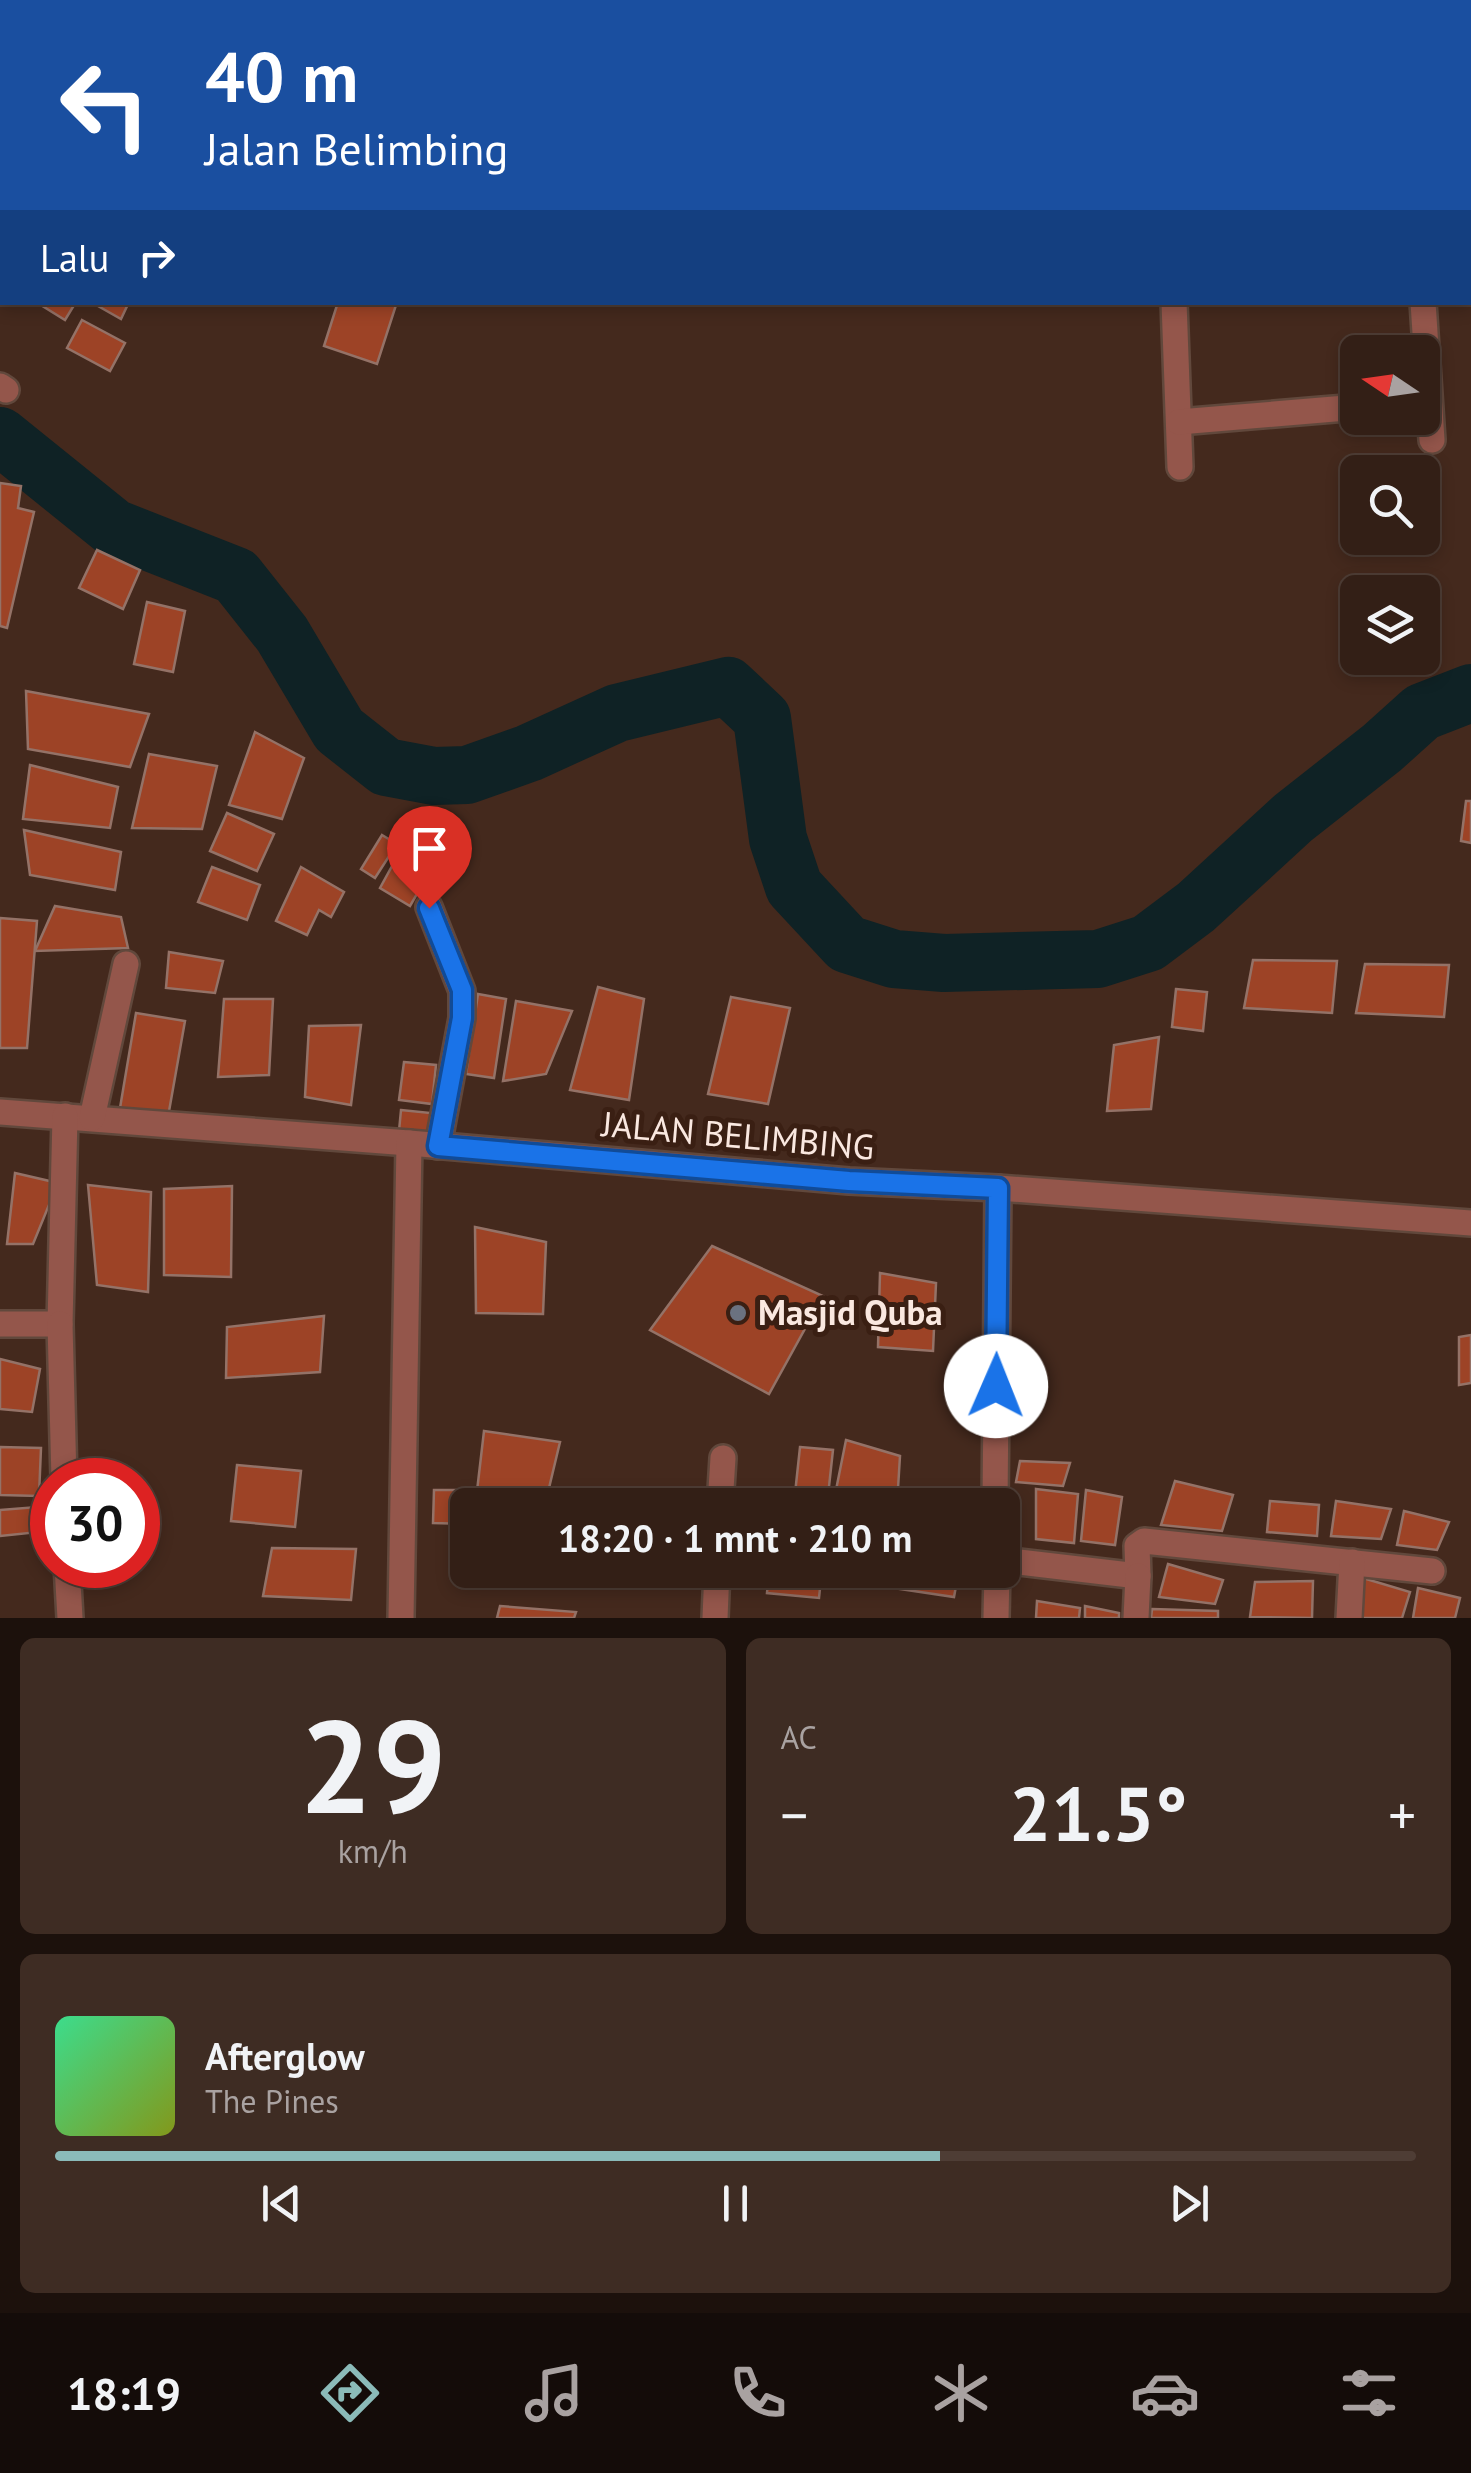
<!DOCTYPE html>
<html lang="id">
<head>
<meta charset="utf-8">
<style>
  body { margin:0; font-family:"PT Sans",sans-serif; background:#3e2c23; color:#f1f3f6; height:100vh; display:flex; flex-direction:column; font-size:38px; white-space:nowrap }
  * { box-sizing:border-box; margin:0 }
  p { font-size:32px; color:#a9a2a1 }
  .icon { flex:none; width:55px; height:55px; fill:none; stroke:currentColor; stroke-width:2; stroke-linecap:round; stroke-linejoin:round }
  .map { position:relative; height:1618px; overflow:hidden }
  .sheet { display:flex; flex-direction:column; gap:20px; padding:20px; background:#1c110c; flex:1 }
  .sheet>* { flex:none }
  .top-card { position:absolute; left:0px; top:0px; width:1472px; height:305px; box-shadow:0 5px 15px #0003,0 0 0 2px #4e3d35; background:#1a4fa0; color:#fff; overflow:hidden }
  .needle { width:65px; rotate:283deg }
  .controls { position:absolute; left:1340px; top:335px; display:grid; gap:20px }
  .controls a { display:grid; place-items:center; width:100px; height:100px; border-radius:15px; background:#331f16; box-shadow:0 5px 15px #0003,0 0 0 2px #4e3d35; font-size:50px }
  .speed { position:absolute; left:30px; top:1458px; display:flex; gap:20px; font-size:50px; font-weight:700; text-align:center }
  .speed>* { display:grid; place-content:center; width:130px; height:130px; border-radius:50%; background:#331f16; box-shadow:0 5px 15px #0003,0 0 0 2px #4e3d35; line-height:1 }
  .speed .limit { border:15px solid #d22; background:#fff; color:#111 }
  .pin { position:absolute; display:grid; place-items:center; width:85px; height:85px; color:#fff; margin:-102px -42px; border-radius:50% 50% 50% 0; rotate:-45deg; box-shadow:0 0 10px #0007 }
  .pin .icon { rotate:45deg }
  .me { position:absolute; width:110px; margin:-55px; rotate:1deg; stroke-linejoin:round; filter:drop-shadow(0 0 8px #0008) }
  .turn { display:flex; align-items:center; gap:35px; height:210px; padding:0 40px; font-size:45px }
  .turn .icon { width:130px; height:130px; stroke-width:2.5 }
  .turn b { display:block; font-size:70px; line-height:85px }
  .then { display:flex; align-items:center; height:95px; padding:0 40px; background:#0003; gap:20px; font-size:38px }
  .big { font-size:75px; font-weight:700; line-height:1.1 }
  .sheet .tile { flex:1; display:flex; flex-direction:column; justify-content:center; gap:15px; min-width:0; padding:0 35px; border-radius:15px; background:#3e2c23 }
  .sheet .dial { align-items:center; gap:0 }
  .dial b { font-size:130px; line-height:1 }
  .song { display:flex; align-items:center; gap:30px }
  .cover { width:120px; height:120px; border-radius:15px; background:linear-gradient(135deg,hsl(150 70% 55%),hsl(70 70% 35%)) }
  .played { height:10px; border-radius:5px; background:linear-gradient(90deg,#8bbbb9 65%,#4e3d35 65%) }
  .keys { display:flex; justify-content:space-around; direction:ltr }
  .heat { display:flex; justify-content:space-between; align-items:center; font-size:55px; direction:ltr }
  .sheet .tiles { flex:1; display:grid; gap:20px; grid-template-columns:1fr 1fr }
  .tile:last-child { grid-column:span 2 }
  .trip { position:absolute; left:450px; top:1488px; width:570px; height:100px; border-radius:15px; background:#331f16; box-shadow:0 5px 15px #0003,0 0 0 2px #4e3d35; font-weight:700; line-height:100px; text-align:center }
  .menu { display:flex; height:160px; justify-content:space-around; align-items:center; background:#140c09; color:#a9a2a1 }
  .menu .icon { width:70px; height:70px }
  .menu .selected { color:#8bbbb9 }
  .menu b { font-size:45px; color:#f1f3f6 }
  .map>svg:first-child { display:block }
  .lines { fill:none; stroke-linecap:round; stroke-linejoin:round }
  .river { stroke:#0f2225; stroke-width:58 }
  .building { fill:#9d4326; stroke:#947267; stroke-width:2.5 }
  .minor-casing { stroke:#61483c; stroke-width:30 }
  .minor { stroke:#94564b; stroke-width:25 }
  .route-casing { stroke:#114b97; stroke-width:25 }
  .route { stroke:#1a73e8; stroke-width:18 }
  .worship-dot { fill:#6b7280; stroke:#3a1f13; stroke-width:4 }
  .labels { text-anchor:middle; stroke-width:10; stroke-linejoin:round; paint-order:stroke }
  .street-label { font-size:35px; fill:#fae8e0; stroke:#3a1f13 }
  .poi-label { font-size:35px; font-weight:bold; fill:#fae8e0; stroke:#3a1f13; text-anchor:start }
</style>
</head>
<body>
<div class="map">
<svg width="1471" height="1618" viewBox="0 0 1471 1618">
  <rect width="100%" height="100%" fill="#44291d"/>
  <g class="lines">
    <polyline class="river" points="0,436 114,528 236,576 282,634 339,730 386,767 434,776 467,775 529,753 617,713 728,686 762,718 778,839 794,887 847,944 894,959 944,963 1098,959 1148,943 1196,907 1293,818 1382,748 1422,712 1471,693"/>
  </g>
  <g class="building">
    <polygon points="36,302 76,302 65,320"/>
    <polygon points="91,302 129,302 121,319"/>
    <polygon points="338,302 397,302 377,364 324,346"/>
    <polygon points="82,320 125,343 110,371 67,348"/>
    <polygon points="0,483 21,486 18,508 34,512 7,628 0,626"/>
    <polygon points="97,550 140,570 123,609 79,588"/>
    <polygon points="147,602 185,611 173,672 134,664"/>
    <polygon points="26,691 149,714 130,767 28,749"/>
    <polygon points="255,732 304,758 282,819 229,805"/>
    <polygon points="149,754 217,766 202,829 132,828"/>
    <polygon points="30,765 118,787 110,828 23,819"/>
    <polygon points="1466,801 1471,801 1471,843 1461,841"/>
    <polygon points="227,813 274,834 257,871 210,851"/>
    <polygon points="24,830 121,852 115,890 30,875"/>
    <polygon points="382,835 397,844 375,878 361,869"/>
    <polygon points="397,857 428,875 410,906 380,888"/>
    <polygon points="212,867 260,885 247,920 198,902"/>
    <polygon points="301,867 344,892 331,917 319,910 307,935 276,921"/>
    <polygon points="55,906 121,917 128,948 35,951"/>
    <polygon points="0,918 37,921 27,1048 0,1048"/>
    <polygon points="169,952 223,961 215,993 166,988"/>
    <polygon points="1253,960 1337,961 1332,1013 1244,1008"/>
    <polygon points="1365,964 1449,965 1444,1017 1356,1013"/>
    <polygon points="598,987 644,999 629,1100 570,1090"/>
    <polygon points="1176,989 1207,992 1203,1031 1172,1027"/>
    <polygon points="478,994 506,999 494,1078 466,1074"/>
    <polygon points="731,997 790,1008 768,1104 708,1094"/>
    <polygon points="224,999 273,999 269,1075 218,1077"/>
    <polygon points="516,1001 572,1011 546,1074 503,1081"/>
    <polygon points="136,1013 185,1021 168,1117 120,1108"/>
    <polygon points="361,1025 351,1105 305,1097 309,1026"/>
    <polygon points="1159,1037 1151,1109 1107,1111 1114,1045"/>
    <polygon points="404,1062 436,1065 432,1104 399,1100"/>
    <polygon points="401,1110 431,1113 429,1133 399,1131"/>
    <polygon points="15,1173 58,1183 33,1244 7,1244"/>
    <polygon points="88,1185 151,1192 148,1292 97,1285"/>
    <polygon points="232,1186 231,1277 164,1275 164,1189"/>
    <polygon points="475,1227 546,1242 543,1314 476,1313"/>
    <polygon points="712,1246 823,1296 769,1394 650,1330"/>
    <polygon points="880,1273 936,1283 933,1351 878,1347"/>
    <polygon points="324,1316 320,1372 226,1378 227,1327"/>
    <polygon points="1471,1335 1471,1383 1459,1385 1459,1337"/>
    <polygon points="0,1359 40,1369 32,1412 0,1409"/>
    <polygon points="484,1431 560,1442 549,1488 477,1491"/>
    <polygon points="846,1440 900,1456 897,1505 833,1505"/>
    <polygon points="0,1447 41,1448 39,1496 0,1495"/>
    <polygon points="800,1447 833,1450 827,1505 794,1503"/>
    <polygon points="1020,1461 1070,1463 1063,1486 1016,1482"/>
    <polygon points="237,1465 301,1471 295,1527 231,1521"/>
    <polygon points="1175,1481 1233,1495 1222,1531 1161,1525"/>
    <polygon points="1036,1489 1078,1494 1074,1543 1036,1539"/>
    <polygon points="434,1490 474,1490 474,1505 468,1505 468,1524 433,1523"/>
    <polygon points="1086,1490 1122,1497 1115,1545 1081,1541"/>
    <polygon points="1270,1501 1319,1505 1317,1536 1267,1532"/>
    <polygon points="1336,1501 1391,1509 1381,1539 1331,1536"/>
    <polygon points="37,1507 39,1532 0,1536 0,1510"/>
    <polygon points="1404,1511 1449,1522 1437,1550 1397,1545"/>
    <polygon points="272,1548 356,1549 351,1600 263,1596"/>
    <polygon points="1168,1564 1223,1580 1215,1604 1159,1597"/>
    <polygon points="769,1570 822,1570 819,1598 767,1593"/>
    <polygon points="878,1570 959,1570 954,1597 873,1585"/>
    <polygon points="1363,1578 1410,1592 1402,1618 1355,1618"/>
    <polygon points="1313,1581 1312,1618 1250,1617 1255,1582"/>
    <polygon points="1418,1588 1460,1598 1455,1618 1413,1618"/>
    <polygon points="1037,1601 1080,1608 1079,1618 1036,1618"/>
    <polygon points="500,1606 576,1612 574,1618 497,1618"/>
    <polygon points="1085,1606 1119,1613 1119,1618 1085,1618"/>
    <polygon points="1152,1609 1218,1611 1218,1618 1151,1618"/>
  </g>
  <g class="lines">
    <defs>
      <g id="minor">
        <polyline points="1163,0 1163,2"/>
        <polyline points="1390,0 1390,2"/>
        <polyline points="163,2 164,0"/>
        <polyline points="395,2 396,0"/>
        <polyline points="0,8 2,10"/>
        <polyline points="0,182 2,183"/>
        <polyline points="1174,302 1180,467"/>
        <polyline points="1423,302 1432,440"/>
        <polyline points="0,386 6,390"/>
        <polyline points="1179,422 1358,407"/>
        <polyline points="429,907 462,991 462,1018 438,1146"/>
        <polyline points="0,1112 409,1143 849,1181 998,1188 1471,1223"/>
        <polyline points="92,1118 126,964"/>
        <polyline points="0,1324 60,1324 65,1116"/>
        <polyline points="60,1324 64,1480"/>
        <polyline points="720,1505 723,1458"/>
        <polyline points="995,1505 998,1188"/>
        <polyline points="1002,1560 1138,1576 1137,1546 1144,1541 1432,1571"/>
        <polyline points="67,1565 70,1618"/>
        <polyline points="401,1618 409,1143"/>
        <polyline points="715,1618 717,1570"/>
        <polyline points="996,1618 997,1570"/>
        <polyline points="1136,1618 1138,1576"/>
        <polyline points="1349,1618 1352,1562"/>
      </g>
    </defs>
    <use href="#minor" class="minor-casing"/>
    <use href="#minor" class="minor"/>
  </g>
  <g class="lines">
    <defs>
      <polyline id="route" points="429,908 462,990 462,1018 438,1146 849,1181 998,1188 996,1386"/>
    </defs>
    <use href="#route" class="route-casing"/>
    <use href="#route" class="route"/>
  </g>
  <circle class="worship-dot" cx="738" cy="1313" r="10"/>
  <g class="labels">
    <g class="street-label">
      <text transform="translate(738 1136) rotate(5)" y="12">JALAN BELIMBING</text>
    </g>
    <g class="poi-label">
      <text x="758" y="1325">Masjid Quba</text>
    </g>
  </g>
</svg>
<div class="controls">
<a><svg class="needle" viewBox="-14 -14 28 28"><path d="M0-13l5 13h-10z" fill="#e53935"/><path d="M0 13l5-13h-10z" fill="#a9a2a1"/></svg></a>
<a><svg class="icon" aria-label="search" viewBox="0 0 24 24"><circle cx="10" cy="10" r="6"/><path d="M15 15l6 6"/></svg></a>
<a><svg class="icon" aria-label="layers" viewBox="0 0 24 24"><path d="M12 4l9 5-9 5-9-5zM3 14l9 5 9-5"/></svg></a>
</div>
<div class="speed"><div class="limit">30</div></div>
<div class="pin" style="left:429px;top:908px;background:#d93025"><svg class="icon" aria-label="arrive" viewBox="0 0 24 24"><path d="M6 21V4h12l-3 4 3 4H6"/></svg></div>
<svg class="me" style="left:996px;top:1386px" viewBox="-20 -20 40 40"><circle r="19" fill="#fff"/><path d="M0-13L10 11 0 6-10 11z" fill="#1a73e8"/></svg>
<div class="trip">18:20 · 1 mnt · 210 m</div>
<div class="top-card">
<div class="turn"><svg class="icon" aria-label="left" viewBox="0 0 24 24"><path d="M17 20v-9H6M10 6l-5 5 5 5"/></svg><div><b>40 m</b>Jalan Belimbing</div></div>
<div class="then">Lalu<svg class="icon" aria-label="right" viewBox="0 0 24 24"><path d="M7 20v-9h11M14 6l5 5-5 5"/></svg></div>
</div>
</div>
<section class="sheet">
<div class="tiles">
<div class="tile dial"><b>29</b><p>km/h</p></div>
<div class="tile"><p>AC</p>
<div class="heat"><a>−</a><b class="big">21.5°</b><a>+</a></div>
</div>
<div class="tile">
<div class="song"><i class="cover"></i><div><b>Afterglow</b><p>The Pines</p></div></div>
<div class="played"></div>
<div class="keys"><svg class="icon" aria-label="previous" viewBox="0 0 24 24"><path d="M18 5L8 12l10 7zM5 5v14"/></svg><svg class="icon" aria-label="pause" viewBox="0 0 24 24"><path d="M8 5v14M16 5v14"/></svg><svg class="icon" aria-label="next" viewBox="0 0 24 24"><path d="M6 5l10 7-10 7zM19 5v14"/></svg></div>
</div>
</div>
</section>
<nav class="menu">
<b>18:19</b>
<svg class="icon selected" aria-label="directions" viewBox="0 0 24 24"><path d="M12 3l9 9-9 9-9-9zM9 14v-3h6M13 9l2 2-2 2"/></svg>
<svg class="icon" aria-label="music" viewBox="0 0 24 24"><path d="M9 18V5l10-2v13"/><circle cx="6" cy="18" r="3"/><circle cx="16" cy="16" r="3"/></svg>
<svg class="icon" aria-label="phone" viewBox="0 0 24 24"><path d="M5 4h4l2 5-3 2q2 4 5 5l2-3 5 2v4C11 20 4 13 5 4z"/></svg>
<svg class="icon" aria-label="climate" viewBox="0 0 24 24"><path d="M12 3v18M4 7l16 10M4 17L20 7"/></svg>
<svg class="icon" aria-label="car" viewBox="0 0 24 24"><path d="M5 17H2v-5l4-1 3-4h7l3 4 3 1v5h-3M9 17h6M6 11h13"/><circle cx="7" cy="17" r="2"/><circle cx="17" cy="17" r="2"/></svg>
<svg class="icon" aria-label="filters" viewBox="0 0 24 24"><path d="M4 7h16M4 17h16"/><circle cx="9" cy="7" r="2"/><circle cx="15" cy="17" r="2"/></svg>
</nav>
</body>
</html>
